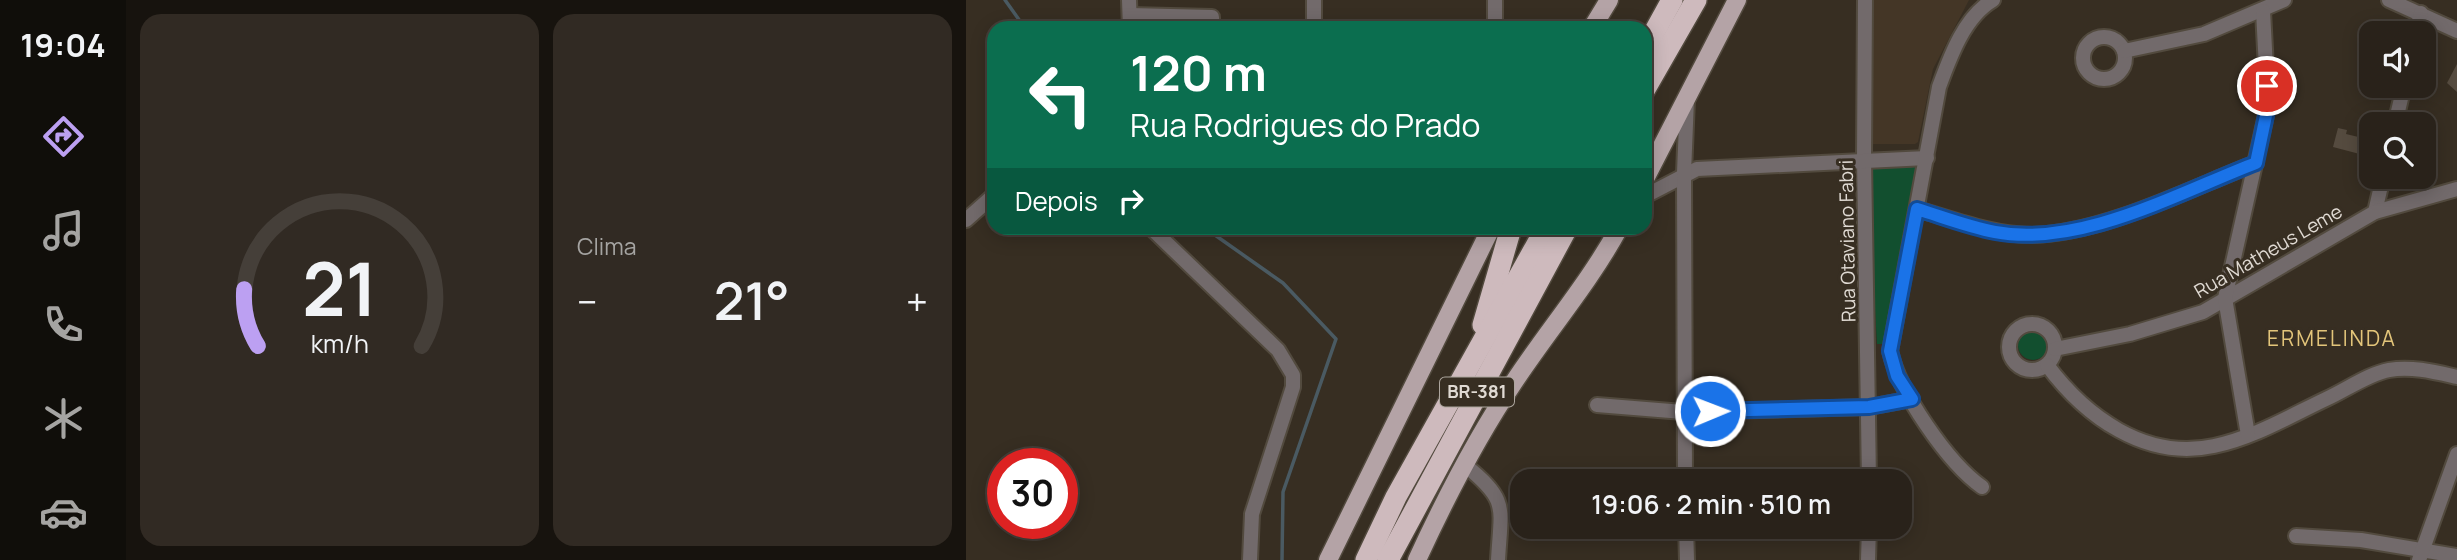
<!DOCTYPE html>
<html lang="pt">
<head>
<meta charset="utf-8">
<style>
  body { margin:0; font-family:Manrope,sans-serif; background:#312a23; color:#f1f3f6; height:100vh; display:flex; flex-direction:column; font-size:26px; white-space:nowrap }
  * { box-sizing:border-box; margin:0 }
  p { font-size:23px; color:#a5a4a2 }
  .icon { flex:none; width:38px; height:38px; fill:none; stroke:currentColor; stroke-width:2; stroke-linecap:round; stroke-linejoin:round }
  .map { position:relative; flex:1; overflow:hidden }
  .sheet { display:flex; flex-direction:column; gap:14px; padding:14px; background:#17130e; width:840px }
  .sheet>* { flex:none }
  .banner { position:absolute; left:21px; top:21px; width:665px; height:214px; border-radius:21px; box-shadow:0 4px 18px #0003,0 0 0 2px #453f39; background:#0b6e4f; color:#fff; overflow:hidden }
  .tools { position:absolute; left:1393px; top:21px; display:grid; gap:14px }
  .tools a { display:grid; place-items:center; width:77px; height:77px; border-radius:14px; background:#29221a; box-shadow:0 4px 18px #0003,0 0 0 2px #453f39; font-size:35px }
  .speed { position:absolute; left:21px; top:448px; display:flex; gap:14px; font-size:35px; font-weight:700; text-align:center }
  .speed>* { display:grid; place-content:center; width:91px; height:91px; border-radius:50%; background:#29221a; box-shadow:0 4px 18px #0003,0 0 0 2px #453f39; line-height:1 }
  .speed .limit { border:10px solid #d22; background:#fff; color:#111 }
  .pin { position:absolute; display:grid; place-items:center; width:60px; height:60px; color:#fff; margin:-30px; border:4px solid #fff; border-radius:50%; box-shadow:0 2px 7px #0007 }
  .me { position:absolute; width:77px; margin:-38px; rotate:89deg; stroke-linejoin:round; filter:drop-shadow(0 0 5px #0008) }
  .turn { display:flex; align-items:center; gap:24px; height:147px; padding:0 28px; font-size:32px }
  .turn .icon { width:91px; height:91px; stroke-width:2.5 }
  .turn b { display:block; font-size:49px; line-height:60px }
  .then { display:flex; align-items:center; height:66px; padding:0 28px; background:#0003; gap:14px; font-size:26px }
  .big { font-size:52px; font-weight:600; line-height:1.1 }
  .sheet .tile { flex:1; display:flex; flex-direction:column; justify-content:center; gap:10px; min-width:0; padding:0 24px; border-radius:21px; background:#312a23 }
  .sheet .dial { align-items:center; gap:0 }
  .dial svg { height:182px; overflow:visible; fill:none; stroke:#453f39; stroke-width:7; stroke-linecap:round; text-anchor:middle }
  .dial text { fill:#f1f3f6; stroke:none }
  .heat { display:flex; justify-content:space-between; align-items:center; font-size:38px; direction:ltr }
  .sheet .tiles { flex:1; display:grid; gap:14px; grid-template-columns:repeat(2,1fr) }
  .trip { position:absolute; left:544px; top:469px; width:402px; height:70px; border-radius:21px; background:#29221a; box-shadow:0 4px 18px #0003,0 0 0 2px #453f39; font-weight:600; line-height:70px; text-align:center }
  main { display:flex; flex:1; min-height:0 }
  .menu { display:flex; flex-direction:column; width:126px; justify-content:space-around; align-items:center; background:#100e0a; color:#a5a4a2 }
  .menu .icon { width:49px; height:49px }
  .menu .selected { color:#bca0f2 }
  .menu b { font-size:32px; color:#f1f3f6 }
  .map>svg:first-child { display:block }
  .built { fill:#443626 }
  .green { fill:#124f2f }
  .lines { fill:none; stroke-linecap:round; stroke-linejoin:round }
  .stream { stroke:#4a5a62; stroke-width:3.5 }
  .building { fill:#554b3f }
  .minor-casing { stroke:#524a3e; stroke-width:18 }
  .major-casing { stroke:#524a3e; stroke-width:21 }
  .highway-casing { stroke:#524a3e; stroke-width:24 }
  .minor { stroke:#726a6b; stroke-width:14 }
  .major { stroke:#b4a3a6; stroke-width:18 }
  .highway { stroke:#cebabd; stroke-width:21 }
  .route-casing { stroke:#114b97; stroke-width:18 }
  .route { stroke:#1a73e8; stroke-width:12 }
  .labels { text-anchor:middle; stroke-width:6; stroke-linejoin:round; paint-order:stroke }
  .shield { fill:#372e22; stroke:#ada69e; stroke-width:2 }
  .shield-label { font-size:18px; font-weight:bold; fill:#e0dad3 }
  .street-label { font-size:19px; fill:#e0dad3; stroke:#372e22 }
  .neighbourhood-label { font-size:21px; letter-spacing:2px; fill:#e3c57a; stroke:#372e22 }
</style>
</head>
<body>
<main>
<nav class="menu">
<b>19:04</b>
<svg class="icon selected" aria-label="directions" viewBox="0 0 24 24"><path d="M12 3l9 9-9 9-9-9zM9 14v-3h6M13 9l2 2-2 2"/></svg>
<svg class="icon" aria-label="music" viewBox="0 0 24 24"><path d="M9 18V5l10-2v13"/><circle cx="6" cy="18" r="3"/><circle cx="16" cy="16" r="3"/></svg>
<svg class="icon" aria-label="phone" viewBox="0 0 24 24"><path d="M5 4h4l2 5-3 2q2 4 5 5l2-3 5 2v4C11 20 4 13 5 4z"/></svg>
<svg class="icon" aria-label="climate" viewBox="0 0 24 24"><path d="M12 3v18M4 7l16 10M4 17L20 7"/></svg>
<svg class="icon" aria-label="car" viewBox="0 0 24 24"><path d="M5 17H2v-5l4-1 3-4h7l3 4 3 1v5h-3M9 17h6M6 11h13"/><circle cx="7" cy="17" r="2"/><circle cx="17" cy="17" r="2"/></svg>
</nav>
<section class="sheet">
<div class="tiles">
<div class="tile dial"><svg viewBox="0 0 100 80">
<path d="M14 69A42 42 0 1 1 86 69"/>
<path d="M14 69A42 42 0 0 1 8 44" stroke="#bca0f2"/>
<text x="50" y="56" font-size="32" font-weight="700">21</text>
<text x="50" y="72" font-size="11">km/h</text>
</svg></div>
<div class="tile"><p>Clima</p>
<div class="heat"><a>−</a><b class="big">21°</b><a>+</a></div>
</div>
</div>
</section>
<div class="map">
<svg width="1491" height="560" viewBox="0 0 1491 560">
  <rect width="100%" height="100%" fill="#372e22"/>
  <polygon class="built" points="907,0 1003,0 967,69 952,142 949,144 904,144"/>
  <g class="green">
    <polygon points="946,164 953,166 953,175 935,249 918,344 911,344 901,168"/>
    <circle cx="1067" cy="345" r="15"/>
  </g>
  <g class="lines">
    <g class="stream">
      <polyline points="39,0 59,28"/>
      <polyline points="239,228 317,283 370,339 317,492 316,560"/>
    </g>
  </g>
  <g class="building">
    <polygon points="1491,64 1491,92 1481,83"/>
    <polygon points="1372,128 1381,130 1380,134 1405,140 1405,157 1367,147"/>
  </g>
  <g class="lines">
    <defs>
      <g id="minor">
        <polyline points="163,0 164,28"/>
        <polyline points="348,0 348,28"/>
        <polyline points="899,0 898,159 903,481"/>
        <polyline points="1423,0 1491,31"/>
        <polyline points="164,15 246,17 246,28"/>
        <polyline points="529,28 529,0"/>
        <polyline points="1450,33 1455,13"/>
        <circle cx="1138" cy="58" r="21"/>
        <polyline points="1158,51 1238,34 1318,0"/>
        <polyline points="1429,124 1438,86"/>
        <polyline points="679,196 731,169 961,158"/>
        <path d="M951,209C989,220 1027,235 1066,235C1138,233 1223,189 1290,163"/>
        <polyline points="1409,212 1417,177"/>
        <polyline points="0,220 28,195"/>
        <polyline points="185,228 312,350 327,375 327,387 286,514 284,560"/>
        <circle cx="1066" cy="347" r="23"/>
        <polyline points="1089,349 1164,334 1237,312 1409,212 1491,189"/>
        <path d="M1081,365C1119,416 1179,461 1248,446C1287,438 1324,416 1360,399C1380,390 1402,374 1423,370C1446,366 1469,372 1491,377"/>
        <polyline points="631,405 717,412 903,407 946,399"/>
        <polyline points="1282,435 1259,298 1302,106 1297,11"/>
        <path d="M499,465C543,501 535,506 532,560"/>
        <polyline points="719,481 718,173 721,99"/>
        <path d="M1016,487C982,463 933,392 924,351L973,87C984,57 998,17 1027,0"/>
        <polyline points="720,527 721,560"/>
        <polyline points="1330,536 1395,540 1491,556"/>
        <polyline points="902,560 903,527"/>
        <polyline points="1453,560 1491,454"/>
      </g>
      <g id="major">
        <polyline points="626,28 643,0"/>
        <polyline points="679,179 771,0"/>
        <polyline points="362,560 525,228"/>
        <path d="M451,560C479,499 511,437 548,382C583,329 623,283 653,228"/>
      </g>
      <g id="highway">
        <polyline points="679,49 706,0"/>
        <polyline points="679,89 730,0"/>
        <polyline points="517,325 545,228"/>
        <polyline points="400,560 430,497 580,228"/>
        <polyline points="422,560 601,228"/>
      </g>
    </defs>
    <use href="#minor" class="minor-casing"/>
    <use href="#major" class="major-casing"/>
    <use href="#highway" class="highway-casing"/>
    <use href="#minor" class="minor"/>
    <use href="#major" class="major"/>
    <use href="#highway" class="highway"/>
  </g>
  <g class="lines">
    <defs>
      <path id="route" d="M744,411L903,407L946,399L931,376L924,351L951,209C977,217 1003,227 1029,232C1114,248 1212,193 1290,163L1302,106L1301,86"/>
    </defs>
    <use href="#route" class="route-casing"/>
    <use href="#route" class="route"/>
  </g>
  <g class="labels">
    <rect class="shield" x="474" y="377.5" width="74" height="29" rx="5"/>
    <g class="shield-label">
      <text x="511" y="398">BR-381</text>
    </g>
    <g class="street-label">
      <text transform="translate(881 241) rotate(-91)" y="7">Rua Otaviano Fabri</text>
      <text transform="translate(1302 251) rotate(-30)" y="7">Rua Matheus Leme</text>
    </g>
    <g class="neighbourhood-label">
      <text x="1366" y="346">ERMELINDA</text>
    </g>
  </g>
</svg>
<div class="tools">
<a><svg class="icon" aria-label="sound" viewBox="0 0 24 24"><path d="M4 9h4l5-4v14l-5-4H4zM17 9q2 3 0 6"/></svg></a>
<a><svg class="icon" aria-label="search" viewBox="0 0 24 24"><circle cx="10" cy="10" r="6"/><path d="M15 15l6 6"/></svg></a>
</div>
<div class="speed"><div class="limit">30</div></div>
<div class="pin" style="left:1301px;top:86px;background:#d93025"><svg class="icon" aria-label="arrive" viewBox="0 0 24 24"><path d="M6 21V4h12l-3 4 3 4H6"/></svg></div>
<svg class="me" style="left:744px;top:411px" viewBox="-20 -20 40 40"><circle r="17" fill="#1a73e8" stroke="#fff" stroke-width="3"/><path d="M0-11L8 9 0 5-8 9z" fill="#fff"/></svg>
<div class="trip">19:06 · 2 min · 510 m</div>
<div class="banner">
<div class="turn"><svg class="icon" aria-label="left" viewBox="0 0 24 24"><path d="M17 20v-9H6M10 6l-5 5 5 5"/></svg><div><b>120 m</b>Rua Rodrigues do Prado</div></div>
<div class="then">Depois<svg class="icon" aria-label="right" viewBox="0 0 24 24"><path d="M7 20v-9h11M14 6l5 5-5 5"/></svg></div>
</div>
</div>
</main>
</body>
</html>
